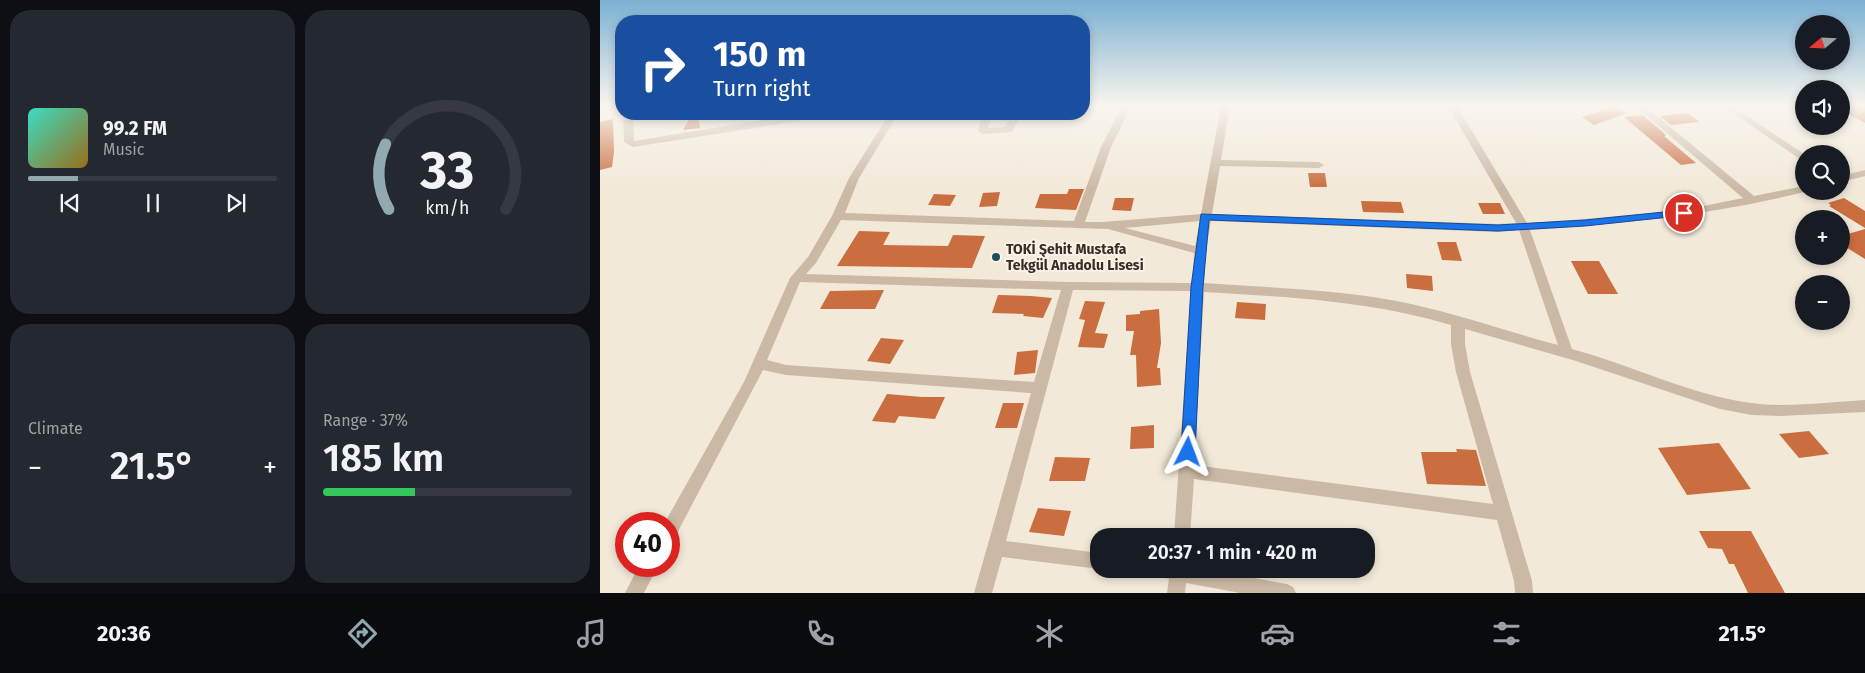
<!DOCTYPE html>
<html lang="en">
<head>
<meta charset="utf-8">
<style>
  body { margin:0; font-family:"Fira Sans",sans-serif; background:#242831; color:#f1f3f6; height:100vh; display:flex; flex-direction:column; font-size:19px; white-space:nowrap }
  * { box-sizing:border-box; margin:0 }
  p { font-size:16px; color:#9ea1a6 }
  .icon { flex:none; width:28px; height:28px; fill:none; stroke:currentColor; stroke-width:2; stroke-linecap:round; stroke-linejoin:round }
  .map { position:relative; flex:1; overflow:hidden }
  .drawer { display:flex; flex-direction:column; gap:10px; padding:10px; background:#0d0f14; width:600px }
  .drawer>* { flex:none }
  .guide { position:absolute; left:15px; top:15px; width:475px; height:105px; border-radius:20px; box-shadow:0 2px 8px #0003; background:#1a4fa0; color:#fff; overflow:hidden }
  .needle { width:32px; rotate:251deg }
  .tools { position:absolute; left:1195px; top:15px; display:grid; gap:10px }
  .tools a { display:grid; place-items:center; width:55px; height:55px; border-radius:50%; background:#171b24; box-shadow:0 2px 8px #0003; font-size:25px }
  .speed { position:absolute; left:15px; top:512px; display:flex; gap:10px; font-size:25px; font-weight:700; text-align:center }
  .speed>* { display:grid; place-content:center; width:65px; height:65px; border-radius:50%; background:#171b24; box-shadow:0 2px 8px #0003; line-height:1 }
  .speed .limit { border:8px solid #d22; background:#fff; color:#111 }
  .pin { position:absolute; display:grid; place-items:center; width:42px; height:42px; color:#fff; margin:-21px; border:2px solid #fff; border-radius:50%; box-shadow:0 1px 5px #0007 }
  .me { position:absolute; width:55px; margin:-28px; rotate:3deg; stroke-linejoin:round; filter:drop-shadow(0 0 4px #0008) }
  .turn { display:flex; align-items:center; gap:18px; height:105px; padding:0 15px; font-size:22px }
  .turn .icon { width:65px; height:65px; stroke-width:2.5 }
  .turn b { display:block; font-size:35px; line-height:42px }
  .big { font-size:38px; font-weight:600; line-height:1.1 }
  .drawer .widget { flex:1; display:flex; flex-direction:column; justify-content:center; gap:8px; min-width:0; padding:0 18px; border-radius:20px; background:#242831 }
  .drawer .dial { align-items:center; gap:0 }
  .dial svg { height:130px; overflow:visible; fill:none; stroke:#363941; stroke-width:7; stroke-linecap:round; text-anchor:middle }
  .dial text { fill:#f1f3f6; stroke:none }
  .song { display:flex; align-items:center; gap:15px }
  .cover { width:60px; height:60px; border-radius:8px; background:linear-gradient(135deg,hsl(170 70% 55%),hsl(40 70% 35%)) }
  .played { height:5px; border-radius:2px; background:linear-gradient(90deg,#91aaaf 20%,#363941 20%) }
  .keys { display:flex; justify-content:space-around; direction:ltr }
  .heat { display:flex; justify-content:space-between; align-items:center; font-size:28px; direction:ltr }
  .charge { height:8px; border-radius:4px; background:linear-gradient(90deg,#34c759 37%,#363941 0) }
  .drawer .tiles { flex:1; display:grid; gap:10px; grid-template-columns:repeat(2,1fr) }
  .trip { position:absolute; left:490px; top:528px; width:285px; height:50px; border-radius:20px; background:#171b24; box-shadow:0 2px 8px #0003; font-weight:600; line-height:50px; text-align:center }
  .menu { display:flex; height:80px; justify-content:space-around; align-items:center; background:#090b0e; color:#9ea1a6 }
  .menu .icon { width:35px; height:35px }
  .menu .selected { color:#91aaaf }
  .menu b { font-size:22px; color:#f1f3f6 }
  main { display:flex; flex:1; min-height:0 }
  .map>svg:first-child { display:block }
  .building { fill:#ca6d3f }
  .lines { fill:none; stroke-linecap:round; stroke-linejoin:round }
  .minor { fill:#cbb9a5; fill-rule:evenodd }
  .route { fill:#1a73e8; stroke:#114b97 }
  .poi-dot { fill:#1b5059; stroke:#faf2e6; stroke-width:2 }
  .labels { text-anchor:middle; stroke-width:4; stroke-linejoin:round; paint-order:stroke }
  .poi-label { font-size:14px; font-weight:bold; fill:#362d27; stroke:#faf2e6; text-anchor:start }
</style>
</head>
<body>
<main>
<section class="drawer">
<div class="tiles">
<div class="widget">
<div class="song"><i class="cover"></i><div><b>99.2 FM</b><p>Music</p></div></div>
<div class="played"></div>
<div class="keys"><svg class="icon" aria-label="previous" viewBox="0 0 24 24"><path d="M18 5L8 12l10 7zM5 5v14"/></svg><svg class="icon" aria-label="pause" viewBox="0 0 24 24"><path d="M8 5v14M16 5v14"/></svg><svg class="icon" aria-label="next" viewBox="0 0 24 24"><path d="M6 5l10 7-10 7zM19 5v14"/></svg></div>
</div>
<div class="widget dial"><svg viewBox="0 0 100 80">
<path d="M14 69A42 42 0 1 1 86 69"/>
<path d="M14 69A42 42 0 0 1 12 29" stroke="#91aaaf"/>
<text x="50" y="56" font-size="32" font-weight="700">33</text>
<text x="50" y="72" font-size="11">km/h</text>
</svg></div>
<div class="widget"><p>Climate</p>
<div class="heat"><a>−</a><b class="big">21.5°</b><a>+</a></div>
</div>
<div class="widget"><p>Range · 37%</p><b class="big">185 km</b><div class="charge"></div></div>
</div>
</section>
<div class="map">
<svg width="1265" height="593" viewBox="0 0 1265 593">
  <rect width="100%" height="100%" fill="#f2e9d9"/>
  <g class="building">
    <polygon points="1014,106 1027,113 994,125 982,117"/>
    <polygon points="1254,106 1265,106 1265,123 1241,110 1241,108"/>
    <polygon points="1088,113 1099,122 1071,125 1060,116"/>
    <polygon points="92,114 98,114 100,128 83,130"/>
    <polygon points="1043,115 1066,135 1064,136 1096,163 1081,165 1024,117"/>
    <polygon points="13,119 14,152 12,167 0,170 0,122"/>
    <polygon points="708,173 725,173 727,187 710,187"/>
    <polygon points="469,189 484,189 476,210 435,208 440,194 467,194"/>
    <polygon points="400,192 397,206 379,207 383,193"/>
    <polygon points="334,194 356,195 350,206 328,205"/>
    <polygon points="515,198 534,198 531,211 512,210"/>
    <polygon points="1244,198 1265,211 1265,228 1229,206 1231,205 1228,203"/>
    <polygon points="761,201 801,202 804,213 763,212"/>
    <polygon points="878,203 900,203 905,214 883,214"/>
    <polygon points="1265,229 1265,259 1241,244 1241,236"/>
    <polygon points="259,231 290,232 283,245 348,246 353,235 385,236 372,268 237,266"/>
    <polygon points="837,242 856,242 862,261 842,260"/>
    <polygon points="971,261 999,261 1018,294 988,294"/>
    <polygon points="806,274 832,276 833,291 807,288"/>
    <polygon points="284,290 275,309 220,309 230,291"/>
    <polygon points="398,295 431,296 452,298 443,318 423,316 424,314 392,313"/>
    <polygon points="485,301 505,302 495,333 508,334 504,348 478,347 485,320 479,319"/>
    <polygon points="637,302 666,304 665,320 635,318"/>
    <polygon points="559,309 561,343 557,368 560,368 561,385 537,387 536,355 530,355 534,331 526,331 526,315 540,314 540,311"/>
    <polygon points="281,338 304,340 290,364 267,361"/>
    <polygon points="438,350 435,373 414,375 417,352"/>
    <polygon points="287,394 322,397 345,397 335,419 299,416 295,423 272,421"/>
    <polygon points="403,403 424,403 417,428 395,428"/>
    <polygon points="554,425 554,448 530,449 531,427"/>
    <polygon points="1209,431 1229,454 1199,458 1179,434"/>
    <polygon points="1119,443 1151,489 1087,495 1058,448"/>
    <polygon points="856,449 876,450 886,486 827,484 821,452 857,452"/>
    <polygon points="455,457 490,458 485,481 449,481"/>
    <polygon points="438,508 471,511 464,536 429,532"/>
    <polygon points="1099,531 1151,531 1185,593 1148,593 1134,564 1129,564 1122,549 1108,548"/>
  </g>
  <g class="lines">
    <g class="minor">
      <path d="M522,106H531L511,147L485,222H503L601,214L621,106H630L621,160L719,162L724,165L719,168L620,166L612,214L898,224L916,223L848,106H857L927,223L985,219L1084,210L1143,198L1035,106H1045L1154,196L1204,186V191H1208C1117,214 1024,224 930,230L972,349C1031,365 1091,395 1151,403C1188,408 1228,402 1265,400V412L1181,416L1152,415L1120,409L976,361L865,329V344L870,372L932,581L933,593H915L914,581L897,520L594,479L590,536H574L591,291L473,290L406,541L499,553V569H501H499L402,557L392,593H374L431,393L186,375L163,370L75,537L69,539V524H64L144,382L190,278L208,257L232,216L249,178L289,114H298L259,178L245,213L474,221L501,147ZM241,220L508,229L594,253L592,283L468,282L206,274L216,263ZM600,221L595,246L525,228ZM611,221L898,232L919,230L958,345C909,332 861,315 811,304C743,289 673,288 604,283L606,251ZM200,282L461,290L434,382L186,365L167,360ZM604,292C689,297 769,301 851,325V344L856,372L893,504L594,465Z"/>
      <polygon points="1123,106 1132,106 1204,154 1204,162"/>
      <polygon points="23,114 33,114 34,141 200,114 212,114 199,121 33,147 24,142"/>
      <polygon points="382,114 392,114 388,128 405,127 412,114 421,114 412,132 383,134 378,131"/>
      <polygon points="1265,170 1265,176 1241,182 1241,176"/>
      <polygon points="39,566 58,566 44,593 25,593"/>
      <polygon points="550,569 604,569 687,584 693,587 696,593 640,593 586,583 585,593 567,593 569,579 553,575"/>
    </g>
  </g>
  <linearGradient id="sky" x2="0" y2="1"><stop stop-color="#7bb0d2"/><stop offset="0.56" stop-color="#f9f5ee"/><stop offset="1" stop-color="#f9f5ee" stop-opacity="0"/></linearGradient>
  <rect width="1265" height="189" fill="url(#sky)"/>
  <polygon class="route" points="1084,210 1089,213 1088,215 985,226 898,231 609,220 603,287 595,452 593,457 588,459 583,457 581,452 591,287 601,214 898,225 985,220"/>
  <circle class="poi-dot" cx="396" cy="257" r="5"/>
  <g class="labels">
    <g class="poi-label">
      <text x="406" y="254">TOKİ Şehit Mustafa<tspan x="406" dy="16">Tekgül Anadolu Lisesi</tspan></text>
    </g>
  </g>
</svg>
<div class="tools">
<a><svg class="needle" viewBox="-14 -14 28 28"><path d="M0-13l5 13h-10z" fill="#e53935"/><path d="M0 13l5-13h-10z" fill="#9ea1a6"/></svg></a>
<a><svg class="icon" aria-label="sound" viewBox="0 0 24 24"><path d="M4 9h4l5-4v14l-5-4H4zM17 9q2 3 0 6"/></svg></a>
<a><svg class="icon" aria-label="search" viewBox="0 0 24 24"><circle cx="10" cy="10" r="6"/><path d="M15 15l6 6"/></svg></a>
<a>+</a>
<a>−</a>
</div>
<div class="speed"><div class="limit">40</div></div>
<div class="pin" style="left:1084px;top:213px;background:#d93025"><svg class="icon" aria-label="arrive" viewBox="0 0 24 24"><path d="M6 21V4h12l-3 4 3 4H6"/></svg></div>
<svg class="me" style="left:588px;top:452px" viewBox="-20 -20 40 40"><path d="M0-17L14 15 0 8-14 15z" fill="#1a73e8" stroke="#fff" stroke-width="4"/></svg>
<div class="trip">20:37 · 1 min · 420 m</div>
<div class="guide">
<div class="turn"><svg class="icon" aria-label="right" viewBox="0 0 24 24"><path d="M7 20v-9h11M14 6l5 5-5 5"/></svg><div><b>150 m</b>Turn right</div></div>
</div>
</div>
</main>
<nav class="menu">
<b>20:36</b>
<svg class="icon selected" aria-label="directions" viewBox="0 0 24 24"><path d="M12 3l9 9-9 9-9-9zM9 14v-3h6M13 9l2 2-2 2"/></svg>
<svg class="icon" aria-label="music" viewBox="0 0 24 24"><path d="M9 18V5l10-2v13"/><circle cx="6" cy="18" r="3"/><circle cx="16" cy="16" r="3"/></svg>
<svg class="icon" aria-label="phone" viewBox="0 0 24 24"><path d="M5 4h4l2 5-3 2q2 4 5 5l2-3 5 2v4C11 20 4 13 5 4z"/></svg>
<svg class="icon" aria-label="climate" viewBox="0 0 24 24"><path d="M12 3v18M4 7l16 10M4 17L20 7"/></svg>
<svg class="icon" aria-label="car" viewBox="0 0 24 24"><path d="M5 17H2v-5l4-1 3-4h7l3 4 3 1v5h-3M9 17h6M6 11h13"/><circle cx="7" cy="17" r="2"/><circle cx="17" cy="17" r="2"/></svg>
<svg class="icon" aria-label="filters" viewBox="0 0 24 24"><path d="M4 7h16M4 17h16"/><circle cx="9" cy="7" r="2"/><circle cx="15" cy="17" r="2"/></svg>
<b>21.5°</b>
</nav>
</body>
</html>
